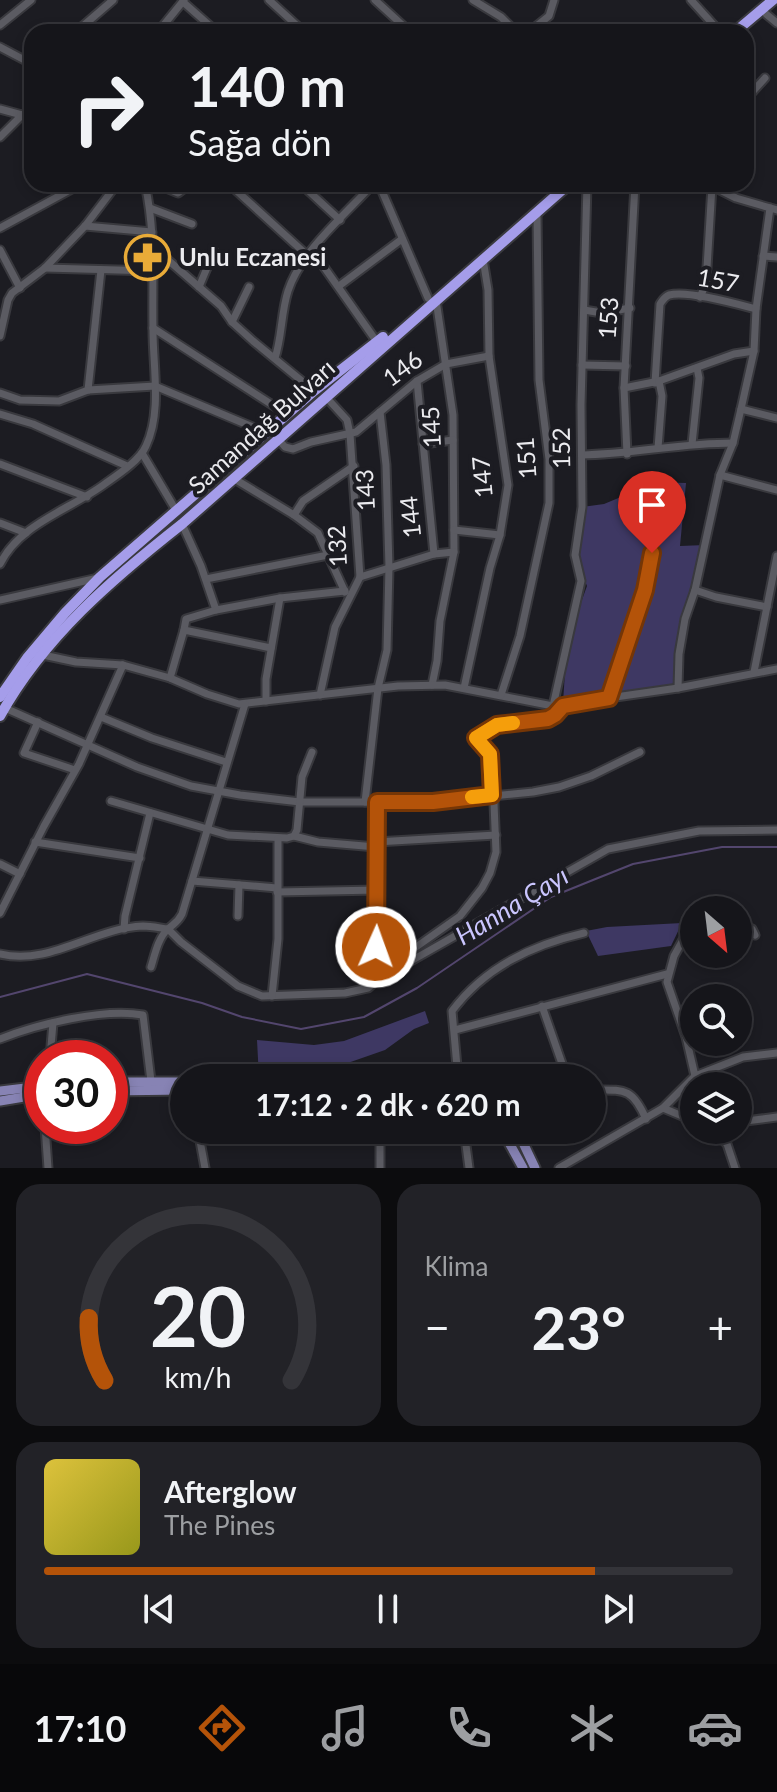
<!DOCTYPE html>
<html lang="tr">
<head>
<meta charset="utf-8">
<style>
  body { margin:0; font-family:Lato,sans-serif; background:#222227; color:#f1f3f6; height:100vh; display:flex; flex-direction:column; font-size:30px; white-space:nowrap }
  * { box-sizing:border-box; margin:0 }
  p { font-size:26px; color:#9d9fa2 }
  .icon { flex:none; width:44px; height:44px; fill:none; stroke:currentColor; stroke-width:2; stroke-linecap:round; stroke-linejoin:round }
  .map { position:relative; height:1168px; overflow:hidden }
  .sheet { display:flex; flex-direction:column; gap:16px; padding:16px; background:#0c0c0e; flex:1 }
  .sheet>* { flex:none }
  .banner { position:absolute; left:24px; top:24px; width:730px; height:168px; border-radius:24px; box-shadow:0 4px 12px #0003,0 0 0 2px #343439; background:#15151a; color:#f1f3f6; overflow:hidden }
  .needle { width:52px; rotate:152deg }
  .controls { position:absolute; left:680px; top:896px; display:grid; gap:16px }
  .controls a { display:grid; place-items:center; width:72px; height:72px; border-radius:50%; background:#15151a; box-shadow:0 4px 12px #0003,0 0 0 2px #343439; font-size:40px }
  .speed { position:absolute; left:24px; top:1040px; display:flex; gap:16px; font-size:40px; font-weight:700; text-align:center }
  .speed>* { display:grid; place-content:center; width:104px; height:104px; border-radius:50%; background:#15151a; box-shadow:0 4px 12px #0003,0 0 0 2px #343439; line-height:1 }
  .speed .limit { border:12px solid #d22; background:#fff; color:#111 }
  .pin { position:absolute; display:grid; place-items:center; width:68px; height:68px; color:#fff; margin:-82px -34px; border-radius:50% 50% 50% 0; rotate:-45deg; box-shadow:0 0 8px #0007 }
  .pin .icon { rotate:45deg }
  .me { position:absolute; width:88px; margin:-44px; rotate:2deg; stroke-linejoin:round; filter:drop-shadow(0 0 6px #0008) }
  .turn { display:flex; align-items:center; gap:28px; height:168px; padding:0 32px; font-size:36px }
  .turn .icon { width:104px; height:104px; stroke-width:2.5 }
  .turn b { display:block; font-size:56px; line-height:68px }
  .big { font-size:60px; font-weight:700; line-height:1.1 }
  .sheet .tile { flex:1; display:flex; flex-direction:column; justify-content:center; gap:12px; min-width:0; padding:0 28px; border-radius:24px; background:#222227 }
  .sheet .dial { align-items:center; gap:0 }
  .dial svg { height:208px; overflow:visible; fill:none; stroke:#343439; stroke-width:7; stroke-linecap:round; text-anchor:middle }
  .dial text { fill:#f1f3f6; stroke:none }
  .song { display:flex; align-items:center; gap:24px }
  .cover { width:96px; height:96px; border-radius:12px; background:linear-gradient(135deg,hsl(50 70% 55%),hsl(60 70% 35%)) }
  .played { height:8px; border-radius:4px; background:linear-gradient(90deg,#b45309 80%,#343439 80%) }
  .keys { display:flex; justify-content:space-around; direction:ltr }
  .heat { display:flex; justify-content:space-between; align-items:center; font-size:44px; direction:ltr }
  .sheet .tiles { flex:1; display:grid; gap:16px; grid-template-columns:1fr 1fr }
  .tile:last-child { grid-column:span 2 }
  .trip { position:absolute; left:170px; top:1064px; width:436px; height:80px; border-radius:40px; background:#15151a; box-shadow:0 4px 12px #0003,0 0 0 2px #343439; font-weight:700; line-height:80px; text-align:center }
  .tab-bar { display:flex; height:128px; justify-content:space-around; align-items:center; background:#08080a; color:#9d9fa2 }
  .tab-bar .icon { width:56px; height:56px }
  .tab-bar .current { color:#b45309 }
  .tab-bar b { font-size:36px; color:#f1f3f6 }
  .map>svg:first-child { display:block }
  .green { fill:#3e3863 }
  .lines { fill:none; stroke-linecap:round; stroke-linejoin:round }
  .stream { stroke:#53466e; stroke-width:2 }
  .minor-casing { stroke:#39393e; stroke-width:11 }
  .major-casing { stroke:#39393e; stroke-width:13 }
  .highway-casing { stroke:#39393e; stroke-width:14 }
  .minor { stroke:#5b5b62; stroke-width:7 }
  .major { stroke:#8783b4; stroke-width:9 }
  .highway { stroke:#a59dea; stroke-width:10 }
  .route-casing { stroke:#753606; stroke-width:20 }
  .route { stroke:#b45309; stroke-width:14 }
  .slow { stroke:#f59e0b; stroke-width:14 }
  .labels { text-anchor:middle; stroke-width:8; stroke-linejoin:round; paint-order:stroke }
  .poi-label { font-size:24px; font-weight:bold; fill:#ebebef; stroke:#1c1c22; text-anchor:start }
  .street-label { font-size:24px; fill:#ebebef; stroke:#1c1c22 }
  .water-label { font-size:26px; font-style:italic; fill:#cac5fe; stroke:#1c1c22 }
</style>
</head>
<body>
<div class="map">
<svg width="777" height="1168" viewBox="0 0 777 1168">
  <rect width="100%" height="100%" fill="#1c1c22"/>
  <g class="green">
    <polygon points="657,482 686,483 680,546 705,545 685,619 678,688 563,703 567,641 587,586 575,555 582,507 604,504"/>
    <polygon points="682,923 671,946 598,956 586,931 607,927"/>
    <polygon points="425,1011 429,1023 414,1029 385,1050 342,1065 327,1078 259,1078 257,1040 314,1045 344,1041"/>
  </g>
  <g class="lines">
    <polyline class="stream" points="0,997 87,974 202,1003 242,1017 301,1029 364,1017 417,988 551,897 593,880 633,864 722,847 777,847"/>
    <defs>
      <g id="minor">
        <polyline points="269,0 304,32"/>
        <polyline points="375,0 410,32"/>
        <polyline points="473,0 501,17 516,32"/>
        <polyline points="691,0 720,32"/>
        <polyline points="183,2 217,32"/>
        <polyline points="766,14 777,23"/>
        <polyline points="0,25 31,0"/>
        <polyline points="76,32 113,0"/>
        <polyline points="158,32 184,0"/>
        <polyline points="529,32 549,16 554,0"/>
        <polyline points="0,47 32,64"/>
        <polyline points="746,99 765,78"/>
        <polyline points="0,109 22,115 32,113"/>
        <polyline points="0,137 22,115"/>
        <polyline points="156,184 178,193 190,184"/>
        <polyline points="229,184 307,255"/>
        <polyline points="301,184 340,220"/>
        <polyline points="379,184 428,298"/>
        <polyline points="710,185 736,198 777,210"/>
        <polyline points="150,208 192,224"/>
        <polyline points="85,226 152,232"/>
        <polyline points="0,228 81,184"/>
        <polyline points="153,247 221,306 232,322 253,341 314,391"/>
        <polyline points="0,250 20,288"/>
        <polyline points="312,250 377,342"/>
        <polyline points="763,256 777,257"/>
        <polyline points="45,268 154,271"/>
        <polyline points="339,286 402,239"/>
        <polyline points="199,287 214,251"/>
        <polyline points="700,297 706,284 712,186"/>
        <polyline points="436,300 453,415 454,552"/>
        <polyline points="584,310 602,313 630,308"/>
        <polyline points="232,322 249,287"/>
        <polyline points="153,328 288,415"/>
        <polyline points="0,336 8,300 12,293 45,268 85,226 117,184"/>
        <path d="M275,358C282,337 281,313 288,291C301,251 345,215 373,184"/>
        <polyline points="582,365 626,366"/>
        <polyline points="417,381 434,554"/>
        <path d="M655,383L660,304C663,300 664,297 669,295C688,290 737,304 756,309"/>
        <polyline points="624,388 659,381 734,354 754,351"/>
        <polyline points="88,390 101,270"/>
        <polyline points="0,393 20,400 59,401 88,390 155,386 267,433"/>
        <polyline points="741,409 777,418"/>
        <polyline points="0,414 33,424 127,466"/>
        <polyline points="278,439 285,447 293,449 311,442 356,432 417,381 446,364 489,356"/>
        <polyline points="423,444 453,440"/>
        <polyline points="692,444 699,378 697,368"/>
        <polyline points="658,448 662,396 659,381"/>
        <polyline points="142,453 177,512"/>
        <polyline points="627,454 624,388 635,184"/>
        <path d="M582,455C633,454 681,443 733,443"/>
        <polyline points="0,464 87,497"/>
        <polyline points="720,475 777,490"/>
        <polyline points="233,478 294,515 318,533 345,592"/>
        <polyline points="294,515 303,501 354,466"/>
        <polyline points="0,523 26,533"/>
        <polyline points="182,524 201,566 216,610 280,598 345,591"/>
        <polyline points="454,530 500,535"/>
        <path d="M0,564C20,523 72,509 106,483C119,474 140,460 146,446C162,412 153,367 153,331C152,281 156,233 145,184"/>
        <polyline points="360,577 434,554 454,552 440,621 437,661 432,685"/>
        <polyline points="206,579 328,555"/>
        <polyline points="695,590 716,597 767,607"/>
        <polyline points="0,600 98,578"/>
        <polyline points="184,630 186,619 216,610"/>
        <polyline points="43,655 76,662 123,665 170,678 207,694 239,704 398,686 445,685 553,706 678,688 777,669"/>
        <polyline points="754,672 777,556"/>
        <polyline points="170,678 184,630 271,648"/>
        <polyline points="464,688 490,568 500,535 508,485 489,356 488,290 483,259"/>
        <polyline points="678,688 679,654 685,619 695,590 720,475 733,443 741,409 754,351 756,309 770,208"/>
        <polyline points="320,695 335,627 360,577 350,434 347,420 326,397"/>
        <polyline points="501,695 520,636 549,503 549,459 539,380 537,213"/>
        <polyline points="609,698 645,590 652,553"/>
        <polyline points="266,701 266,679 280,598"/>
        <polyline points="553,706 581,581 575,555 582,507 581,405 587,184"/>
        <polyline points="5,708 137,767 191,786 240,795 300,802 433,802 533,792 559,787 591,776 640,752"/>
        <polyline points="101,717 152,738 226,762"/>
        <polyline points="38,722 24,753 75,770"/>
        <polyline points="111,801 228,835 287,838 294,836 297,830 302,777 312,752"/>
        <polyline points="365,802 378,688 387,650 389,567 386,465 380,412"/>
        <polyline points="377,802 376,964 379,979"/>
        <polyline points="294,836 318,842 376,847"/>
        <polyline points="35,842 140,858"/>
        <polyline points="376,842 496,835"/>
        <polyline points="0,864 20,874"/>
        <polyline points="192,881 277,888"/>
        <polyline points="277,892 377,890"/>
        <polyline points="0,913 44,826 79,764 123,665"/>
        <polyline points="238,916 239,885"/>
        <polyline points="694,920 674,956 667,982 686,1037 695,1076"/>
        <polyline points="738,924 752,929 755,935"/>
        <polyline points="124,929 125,916 150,813"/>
        <path d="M0,954C50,966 93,928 143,926C151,926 160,928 168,929L181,942L238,986L262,996L345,993L368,988L409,952L460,916L482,888L490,873L496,852L493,779L490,754L476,738L497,725L548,719L555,715L563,706"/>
        <path d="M151,967C155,954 158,938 168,929C175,923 178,922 182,914L245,704"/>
        <polyline points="388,974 608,849 699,831 777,830"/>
        <polyline points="272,996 278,939 278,839"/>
        <polyline points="542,1006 567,1078"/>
        <polyline points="455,1030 667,974"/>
        <path d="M0,1039C37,1024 104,1008 143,1015L151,1081"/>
        <polyline points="50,1058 53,1023"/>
        <path d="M458,1078L452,1011C485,967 532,945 584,933"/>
        <path d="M592,1090C624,1090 632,1087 646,1119"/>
        <polyline points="663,1108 695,1076 743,1057 777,1053"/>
        <polyline points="738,1122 777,1117"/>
        <polyline points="45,1126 48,1168"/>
        <polyline points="198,1130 205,1168"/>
        <polyline points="464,1130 469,1168"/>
        <polyline points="712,1130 727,1144 735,1168"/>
        <polyline points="380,1168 380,1130"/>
        <polyline points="559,1168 663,1108 694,1121"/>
      </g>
      <g id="major">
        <polyline points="110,1082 184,1082"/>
        <polyline points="0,1091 42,1086"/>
        <polyline points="110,1091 184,1090"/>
        <polyline points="0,1101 42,1094"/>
        <polyline points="502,1130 523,1168"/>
        <polyline points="517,1130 535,1168"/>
      </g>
      <g id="highway">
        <polyline points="735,32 773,0"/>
        <polyline points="0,697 27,658 65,613 100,577 314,391 383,337"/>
        <path d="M0,716C44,637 112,579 182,524L569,184"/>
      </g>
    </defs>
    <use href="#minor" class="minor-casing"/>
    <use href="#major" class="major-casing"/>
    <use href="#highway" class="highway-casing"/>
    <use href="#minor" class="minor"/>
    <use href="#major" class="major"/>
    <use href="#highway" class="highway"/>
  </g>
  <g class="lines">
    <defs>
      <polyline id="route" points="376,947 377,802 433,802 492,795 490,754 476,738 497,725 548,719 555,715 563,706 609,698 645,590 652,553"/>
    </defs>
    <use href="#route" class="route-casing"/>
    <use href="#route" class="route"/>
    <polyline class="slow" points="472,797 492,795 490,754 476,738 497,725 513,723"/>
  </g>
  <defs>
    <symbol id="pharmacy-ring" viewBox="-11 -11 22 22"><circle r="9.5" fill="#1c1c22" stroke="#e9ab38" stroke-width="1.5"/><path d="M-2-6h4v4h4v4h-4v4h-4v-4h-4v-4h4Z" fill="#e9ab38"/></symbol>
  </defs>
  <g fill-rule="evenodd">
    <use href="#pharmacy-ring" x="122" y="232" width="51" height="51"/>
  </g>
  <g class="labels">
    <g class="poi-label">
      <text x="179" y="266">Unlu Eczanesi</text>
    </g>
    <g class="street-label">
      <text transform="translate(718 281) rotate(10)" y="8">157</text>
      <text transform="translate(609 318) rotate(-86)" y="8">153</text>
      <text transform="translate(403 369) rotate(-36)" y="8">146</text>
      <text transform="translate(262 427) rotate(-42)" y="8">Samandağ Bulvarı</text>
      <text transform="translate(432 427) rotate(-93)" y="8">145</text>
      <text transform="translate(562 448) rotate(-91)" y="8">152</text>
      <text transform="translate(527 458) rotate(-94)" y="8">151</text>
      <text transform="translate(483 477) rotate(-95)" y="8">147</text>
      <text transform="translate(366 490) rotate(-93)" y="8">143</text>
      <text transform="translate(411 517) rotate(-96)" y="8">144</text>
      <text transform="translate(338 546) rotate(-93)" y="8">132</text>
    </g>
    <g class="water-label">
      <text transform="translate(512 906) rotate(-31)" y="9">Hanna Çayı</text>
    </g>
  </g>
</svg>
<div class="controls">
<a><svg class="needle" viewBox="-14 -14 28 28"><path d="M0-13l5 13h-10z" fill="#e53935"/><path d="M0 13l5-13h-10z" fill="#9d9fa2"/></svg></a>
<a><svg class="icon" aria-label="search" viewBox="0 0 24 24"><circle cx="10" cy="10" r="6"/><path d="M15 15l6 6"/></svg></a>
<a><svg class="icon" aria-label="layers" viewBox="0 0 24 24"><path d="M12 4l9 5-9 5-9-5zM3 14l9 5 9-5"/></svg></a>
</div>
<div class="speed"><div class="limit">30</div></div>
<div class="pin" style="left:652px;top:553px;background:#d93025"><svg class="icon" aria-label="arrive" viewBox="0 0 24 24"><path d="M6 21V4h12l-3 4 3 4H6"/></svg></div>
<svg class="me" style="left:376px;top:947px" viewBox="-20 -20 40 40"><circle r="17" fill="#b45309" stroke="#fff" stroke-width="3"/><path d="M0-11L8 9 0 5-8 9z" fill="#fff"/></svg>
<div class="trip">17:12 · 2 dk · 620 m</div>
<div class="banner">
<div class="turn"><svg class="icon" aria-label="right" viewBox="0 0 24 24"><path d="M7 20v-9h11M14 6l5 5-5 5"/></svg><div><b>140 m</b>Sağa dön</div></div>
</div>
</div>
<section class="sheet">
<div class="tiles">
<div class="tile dial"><svg viewBox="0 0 100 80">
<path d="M14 69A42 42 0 1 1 86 69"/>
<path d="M14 69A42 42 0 0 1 8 45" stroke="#b45309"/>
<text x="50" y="56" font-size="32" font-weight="700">20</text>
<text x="50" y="72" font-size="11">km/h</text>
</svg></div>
<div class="tile"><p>Klima</p>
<div class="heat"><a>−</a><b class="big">23°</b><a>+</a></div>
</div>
<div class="tile">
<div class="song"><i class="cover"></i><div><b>Afterglow</b><p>The Pines</p></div></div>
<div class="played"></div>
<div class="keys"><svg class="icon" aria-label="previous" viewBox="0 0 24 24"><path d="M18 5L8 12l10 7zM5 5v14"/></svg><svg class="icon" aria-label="pause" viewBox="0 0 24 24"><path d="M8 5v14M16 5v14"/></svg><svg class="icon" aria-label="next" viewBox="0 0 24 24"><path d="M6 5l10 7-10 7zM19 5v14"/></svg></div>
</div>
</div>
</section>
<nav class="tab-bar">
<b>17:10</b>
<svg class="icon current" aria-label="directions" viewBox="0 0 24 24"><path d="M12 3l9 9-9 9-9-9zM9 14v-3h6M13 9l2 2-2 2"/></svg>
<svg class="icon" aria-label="music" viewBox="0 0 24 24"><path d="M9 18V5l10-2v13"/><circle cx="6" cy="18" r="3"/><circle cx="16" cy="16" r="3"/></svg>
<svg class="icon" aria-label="phone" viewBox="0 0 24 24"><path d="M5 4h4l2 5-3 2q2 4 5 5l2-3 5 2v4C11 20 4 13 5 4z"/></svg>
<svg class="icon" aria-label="climate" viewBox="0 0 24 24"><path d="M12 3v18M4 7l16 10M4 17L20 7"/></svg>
<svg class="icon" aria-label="car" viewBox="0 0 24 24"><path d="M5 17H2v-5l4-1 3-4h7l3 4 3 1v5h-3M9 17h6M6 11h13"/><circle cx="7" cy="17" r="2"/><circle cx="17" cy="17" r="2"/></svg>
</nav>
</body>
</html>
